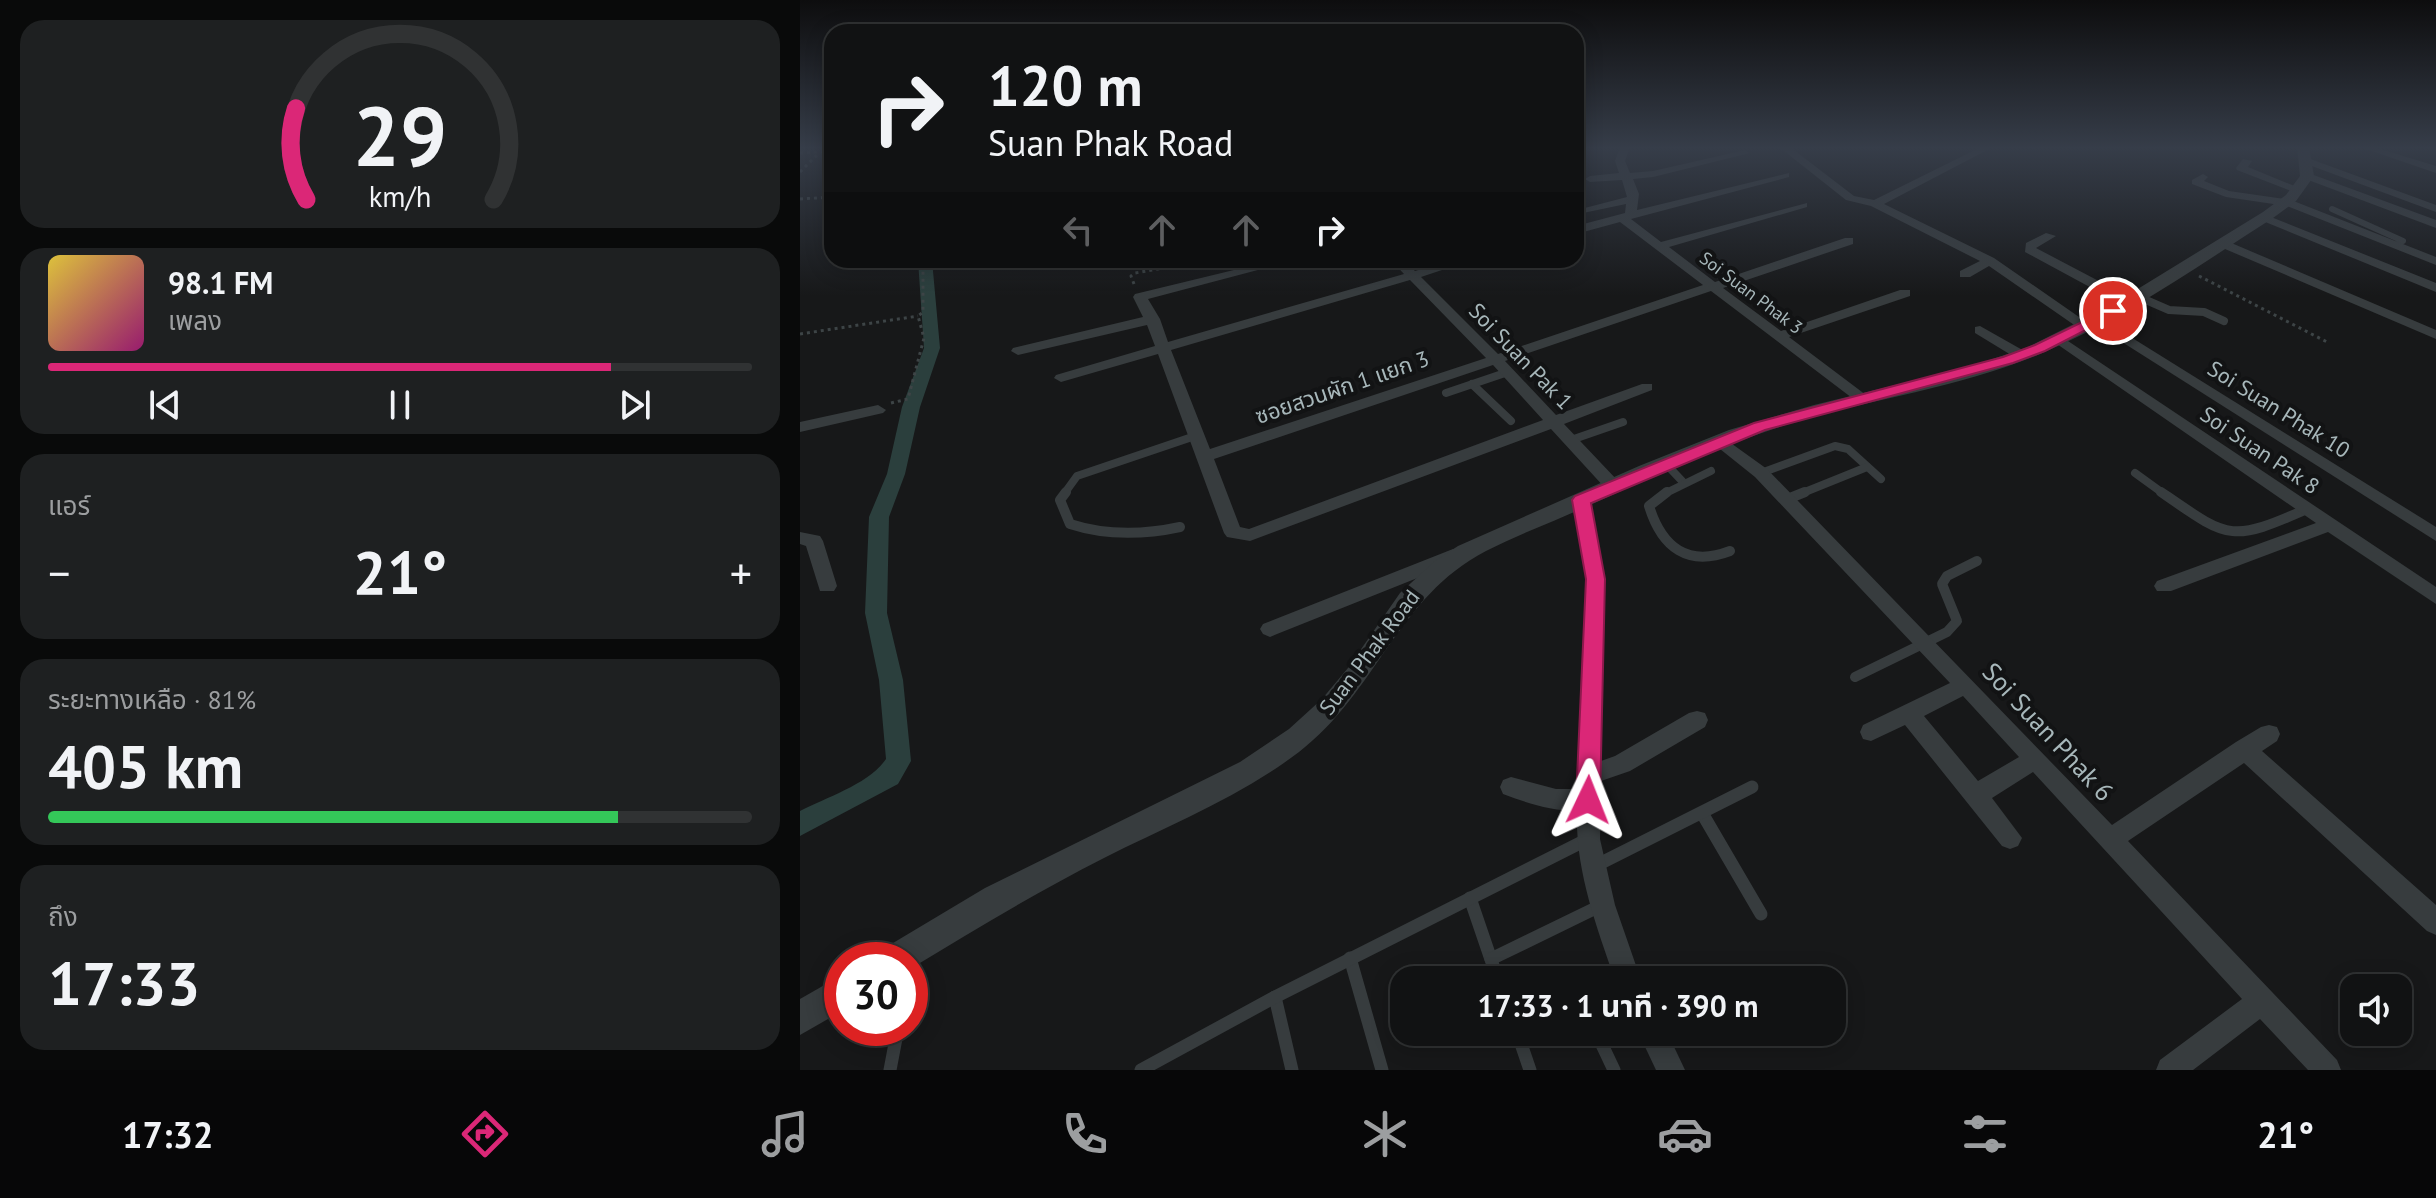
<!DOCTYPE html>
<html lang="th">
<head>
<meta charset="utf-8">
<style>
  body { margin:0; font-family:"PT Sans","Noto Sans Thai",sans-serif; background:#1e2021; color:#f1f3f6; height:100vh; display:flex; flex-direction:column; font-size:30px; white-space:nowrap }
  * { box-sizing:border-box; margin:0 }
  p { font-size:26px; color:#9c9ea0 }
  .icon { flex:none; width:44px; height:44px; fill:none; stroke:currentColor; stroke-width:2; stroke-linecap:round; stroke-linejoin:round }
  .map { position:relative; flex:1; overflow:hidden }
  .drawer { display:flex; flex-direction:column; gap:20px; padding:20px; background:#090a0a; width:800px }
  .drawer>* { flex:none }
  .banner { position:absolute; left:24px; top:24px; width:760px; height:244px; border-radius:24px; box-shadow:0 4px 20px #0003,0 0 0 2px #303233; background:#111213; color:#f1f3f6; overflow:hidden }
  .controls { position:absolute; left:1540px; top:974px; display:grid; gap:16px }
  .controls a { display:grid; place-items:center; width:72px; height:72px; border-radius:16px; background:#111213; box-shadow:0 4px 20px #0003,0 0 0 2px #303233; font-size:40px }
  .speed { position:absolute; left:24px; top:942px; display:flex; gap:16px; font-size:40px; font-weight:700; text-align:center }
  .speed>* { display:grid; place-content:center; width:104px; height:104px; border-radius:50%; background:#111213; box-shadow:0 4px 20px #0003,0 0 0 2px #303233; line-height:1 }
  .speed .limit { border:12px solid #d22; background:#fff; color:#111 }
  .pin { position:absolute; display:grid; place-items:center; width:68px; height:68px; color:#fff; margin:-34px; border:4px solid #fff; border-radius:50%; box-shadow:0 2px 8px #0007 }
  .me { position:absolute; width:88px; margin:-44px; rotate:2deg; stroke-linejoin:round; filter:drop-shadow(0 0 6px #0008) }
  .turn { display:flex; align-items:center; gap:28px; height:168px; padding:0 32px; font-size:36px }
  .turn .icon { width:104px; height:104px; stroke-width:2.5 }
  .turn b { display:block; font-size:56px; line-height:68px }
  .lanes { display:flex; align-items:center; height:76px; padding:0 32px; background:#0003; justify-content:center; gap:40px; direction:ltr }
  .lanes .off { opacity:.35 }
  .big { font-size:60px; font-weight:700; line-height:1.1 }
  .drawer .card { flex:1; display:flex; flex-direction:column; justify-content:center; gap:12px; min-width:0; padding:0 28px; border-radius:24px; background:#1e2021 }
  .drawer .dial { align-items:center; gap:0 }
  .dial svg { height:208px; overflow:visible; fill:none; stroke:#303233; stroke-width:7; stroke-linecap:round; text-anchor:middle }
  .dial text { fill:#f1f3f6; stroke:none }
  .song { display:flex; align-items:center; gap:24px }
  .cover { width:96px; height:96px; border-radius:12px; background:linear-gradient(135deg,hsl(50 70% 55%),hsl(320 70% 35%)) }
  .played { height:8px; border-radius:4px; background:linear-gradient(90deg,#db2777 80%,#303233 80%) }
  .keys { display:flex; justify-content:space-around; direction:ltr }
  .heat { display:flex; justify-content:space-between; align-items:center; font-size:44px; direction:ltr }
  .charge { height:12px; border-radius:6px; background:linear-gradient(90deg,#34c759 81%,#303233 0) }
  .trip { position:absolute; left:590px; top:966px; width:456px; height:80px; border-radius:24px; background:#111213; box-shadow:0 4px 20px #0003,0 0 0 2px #303233; font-weight:700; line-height:80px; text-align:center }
  .tabs { display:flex; height:128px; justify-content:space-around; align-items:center; background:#070708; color:#9c9ea0 }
  .tabs .icon { width:56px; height:56px }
  .tabs .current { color:#db2777 }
  .tabs b { font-size:36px; color:#f1f3f6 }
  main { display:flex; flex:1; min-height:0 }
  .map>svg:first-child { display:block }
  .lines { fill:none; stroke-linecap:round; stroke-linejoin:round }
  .canal { fill:#2b3f3d; fill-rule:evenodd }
  .path { stroke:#3d4446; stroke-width:3; stroke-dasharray:3 4; stroke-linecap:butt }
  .service-far3 { stroke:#373c3e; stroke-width:6 }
  .service-far2 { stroke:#373c3e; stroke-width:8 }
  .service-far1 { stroke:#373c3e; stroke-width:10 }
  .service { stroke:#373c3e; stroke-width:13 }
  .minor { fill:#373c3e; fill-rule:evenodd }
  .tertiary { fill:#373c3e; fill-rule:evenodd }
  .route { fill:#db2777; stroke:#8e194d; stroke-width:2 }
  .labels { text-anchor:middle; stroke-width:8; stroke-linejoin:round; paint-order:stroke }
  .far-street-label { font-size:18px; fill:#a7b7ba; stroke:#121314 }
  .street-label { font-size:22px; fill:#a7b7ba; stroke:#121314 }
  .near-street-label { font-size:26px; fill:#a7b7ba; stroke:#121314 }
</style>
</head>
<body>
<main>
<section class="drawer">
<div class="card dial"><svg viewBox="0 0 100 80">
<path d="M14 69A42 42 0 1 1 86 69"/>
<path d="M14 69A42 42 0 0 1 10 34" stroke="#db2777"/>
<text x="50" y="56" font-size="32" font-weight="700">29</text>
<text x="50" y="72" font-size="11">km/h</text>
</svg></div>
<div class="card">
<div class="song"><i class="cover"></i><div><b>98.1 FM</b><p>เพลง</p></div></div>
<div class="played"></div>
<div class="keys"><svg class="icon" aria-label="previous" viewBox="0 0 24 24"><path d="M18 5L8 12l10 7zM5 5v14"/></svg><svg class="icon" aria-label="pause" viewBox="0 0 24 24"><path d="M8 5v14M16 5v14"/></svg><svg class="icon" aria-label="next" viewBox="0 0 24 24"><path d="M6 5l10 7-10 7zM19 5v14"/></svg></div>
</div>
<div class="card"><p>แอร์</p>
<div class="heat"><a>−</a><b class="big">21°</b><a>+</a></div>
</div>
<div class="card"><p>ระยะทางเหลือ · 81%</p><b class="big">405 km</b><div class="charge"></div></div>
<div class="card"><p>ถึง</p><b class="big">17:33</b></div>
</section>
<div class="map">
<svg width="1636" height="1070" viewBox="0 0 1636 1070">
  <rect width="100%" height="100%" fill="#171819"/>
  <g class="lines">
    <path class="canal" d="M118,260H132L140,348L120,407L105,474L89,517L87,613L103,680L111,761L98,784L0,836V811C27,797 69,784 86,759L79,680L65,613L69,517L87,474L102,407L124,348Z"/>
    <g class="path">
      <polyline points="0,153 32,151"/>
      <polyline points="0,172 18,154"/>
      <polyline points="0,199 32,197"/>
      <polyline points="1399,276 1529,343"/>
      <polyline points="334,284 331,276 335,273 374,266 381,260"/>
      <polyline points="0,334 118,316"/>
      <polyline points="91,403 108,399 124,338 118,316 123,312 123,260"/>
    </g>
    <g class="service-far3">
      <polyline points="1532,209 1603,241 1596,245"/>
      <polyline points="1338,296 1343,299"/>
    </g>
    <g class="service-far2">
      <polyline points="1339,297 1369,310 1404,312 1424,321"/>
      <polyline points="672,384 711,421"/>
      <polyline points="646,393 708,372"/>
      <polyline points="771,440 823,422"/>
      <polyline points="866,464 883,482"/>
      <polyline points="961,473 1035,446 1048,449 1081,479"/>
      <polyline points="1335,473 1364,494"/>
      <polyline points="264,494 277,476 398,435"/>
      <polyline points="864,494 911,471"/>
      <polyline points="1000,494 1067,467"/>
    </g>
    <g class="service-far1">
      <path d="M266,492L260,500L270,524C307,536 343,535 380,527"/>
      <path d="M867,492L849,506C862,548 888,567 930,551"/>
      <path d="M1361,492C1429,539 1430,543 1507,509"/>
      <polyline points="985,500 1005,492"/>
      <polyline points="1055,677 1147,632 1157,621 1142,584 1147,576 1177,561"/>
    </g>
    <g class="service">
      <polyline points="902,813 961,914"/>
      <polyline points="797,865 952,787"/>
      <polyline points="670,898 698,980"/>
      <polyline points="550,958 582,1070"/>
      <polyline points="691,959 802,905"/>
      <polyline points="475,997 492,1070"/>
      <polyline points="717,1032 730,1070"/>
      <polyline points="796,1032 814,1070"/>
      <polyline points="90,1070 98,1028"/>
      <polyline points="341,1070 475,997 788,839"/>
    </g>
    <g class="minor">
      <path d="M820,147H830L825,161L830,173L853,171L945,150L950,153L853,177L833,179L839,194L837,210L989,173V177L831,219L861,242L1007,203V207L869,247L915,282L1045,238H1053V244L923,288L981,331L1100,290H1110V296L989,337L1066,395V401H1056L911,291L705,361L756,415L842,384H852V390L764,424L818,481L821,485L818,489H806L751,429L450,541L427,537L424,533L358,354L261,382L254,378L256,375L355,346L347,325L218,355L211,351L213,348L343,317L333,297L335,294L475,260H496L348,299L360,319L368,342L604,274L591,260H604L615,271L652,260H672L621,277L698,354L903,285L820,222L776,234V226L825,213L826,204L783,213L777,210L827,197L822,180L790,182L785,179L790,176L819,173L815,161ZM610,280L686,358L410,449L371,350ZM693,365L743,420L449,529L440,527L414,459Z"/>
      <polygon points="979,147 990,147 1054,196 1074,200 1181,147 1193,147 1084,204 1194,258 1292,326 1290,329 1280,329 1189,266 1170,277 1160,277 1160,271 1180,261 1071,206 1046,200"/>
      <polygon points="1560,147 1574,147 1636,166 1636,173"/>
      <polygon points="1629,147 1636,147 1636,150 1630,149"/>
      <polygon points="1505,157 1636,205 1636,212 1501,162 1501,158"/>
      <polygon points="1443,159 1452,161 1448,167 1504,190 1494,192 1437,170 1436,168"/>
      <polygon points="1403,174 1408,177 1404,181 1429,191 1491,200 1636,257 1636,265 1487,206 1426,197 1392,184 1392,180"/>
      <polygon points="1503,174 1511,174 1636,220 1636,228 1503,178"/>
      <polygon points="1458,215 1466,215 1636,283 1636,292 1458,219"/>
      <polygon points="1246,233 1256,236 1236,248 1333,299 1333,305 1323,305 1225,252 1226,243"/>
      <polygon points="1422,239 1636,330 1636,339 1418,246 1416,243"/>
      <polygon points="1297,316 1636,527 1636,541 1292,323 1292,317"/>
      <polygon points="1180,326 1226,352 1228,355 1221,359 1216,358 1175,333 1175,327"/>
      <polygon points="1259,335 1636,587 1636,604 1528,532 1371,591 1357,591 1354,586 1357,581 1516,523 1254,342 1254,336"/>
      <polygon points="78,405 86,410 83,413 0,432 0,422"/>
      <path d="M921,436L967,469L1312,825L1436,742L1461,727L1469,725L1477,727L1480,734L1477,741L1462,751L1636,905V935L1627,931L1444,763L1328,841L1537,1060L1541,1070H1508L1460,1019L1393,1070H1356L1360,1060L1442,999L1233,772L1192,798L1222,838L1218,846L1210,849L1202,846L1105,725L1071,741L1063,739L1060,732L1063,725L1150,683L955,477L915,445L913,441ZM1163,696L1219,757L1178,781L1124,716Z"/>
      <path d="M781,494L790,500L804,579L801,761L815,756L889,713L897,711L905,713L908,720L905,727L830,771L801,781L800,839L815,905L841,980H815C796,925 775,870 777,811C751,811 727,803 703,794L700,787L703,780L711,777L756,789H778L786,579L772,500Z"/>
      <polygon points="0,532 20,536 23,541 37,586 34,591 20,591 6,546 0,544"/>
      <polygon points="653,549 660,551 662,556 660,561 477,634 470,637 463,634 460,629 463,624"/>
      <polygon points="838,1032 867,1032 885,1070 856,1070"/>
    </g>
    <g class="tertiary">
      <path d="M1497,147H1509L1514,176L1496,201L1473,218C1398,266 1322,320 1240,354C1161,387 1076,398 995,422C923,444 856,475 788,506C755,521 719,534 686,551C597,597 577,692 499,752C440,797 369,825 304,858C237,892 174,930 110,969V960H78L83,949L185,888L440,762L489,729L522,699L548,668L600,593L635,561L658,546L839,466L929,430L1014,405L1169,367L1228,347L1310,306L1463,212L1486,195L1500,176Z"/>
      <polygon points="42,975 42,1011 0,1035 0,999"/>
    </g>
  </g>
  <linearGradient id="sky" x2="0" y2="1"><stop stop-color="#0d0d0e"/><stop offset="0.5" stop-color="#363d49"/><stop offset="1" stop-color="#363d49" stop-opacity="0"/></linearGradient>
  <rect width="1636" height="296" fill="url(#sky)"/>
  <polygon class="route" points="1313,307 1319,311 1317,314 1245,351 1213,363 965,430 791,503 805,579 800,800 797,808 788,811 780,808 776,800 786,579 772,500 775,496 954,423 1203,357 1235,345"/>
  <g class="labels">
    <g class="far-street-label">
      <text transform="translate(951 293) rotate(37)" y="6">Soi Suan Phak 3</text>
    </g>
    <g class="street-label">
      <text transform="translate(721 356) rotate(46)" y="8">Soi Suan Pak 1</text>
      <text transform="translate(542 387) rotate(-19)" y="8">ซอยสวนผัก 1 แยก 3</text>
      <text transform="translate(1479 409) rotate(32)" y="8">Soi Suan Phak 10</text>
      <text transform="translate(1460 450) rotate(34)" y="8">Soi Suan Pak 8</text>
      <text transform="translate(569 652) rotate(-53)" y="8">Suan Phak Road</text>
    </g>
    <g class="near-street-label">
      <text transform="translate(1248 732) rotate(47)" y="9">Soi Suan Phak 6</text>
    </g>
  </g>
</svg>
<div class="controls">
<a><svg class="icon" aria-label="sound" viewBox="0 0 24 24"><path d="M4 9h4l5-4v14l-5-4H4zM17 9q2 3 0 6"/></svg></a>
</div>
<div class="speed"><div class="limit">30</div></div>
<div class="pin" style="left:1313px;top:311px;background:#d93025"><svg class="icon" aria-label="arrive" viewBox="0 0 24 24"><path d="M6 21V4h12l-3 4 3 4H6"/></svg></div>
<svg class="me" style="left:788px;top:800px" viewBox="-20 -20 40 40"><path d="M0-17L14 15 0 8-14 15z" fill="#db2777" stroke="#fff" stroke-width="4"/></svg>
<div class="trip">17:33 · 1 นาที · 390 m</div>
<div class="banner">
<div class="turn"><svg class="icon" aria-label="right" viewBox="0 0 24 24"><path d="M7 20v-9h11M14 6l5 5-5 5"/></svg><div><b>120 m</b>Suan Phak Road</div></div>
<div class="lanes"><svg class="icon off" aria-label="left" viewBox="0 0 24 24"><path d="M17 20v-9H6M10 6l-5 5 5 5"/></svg><svg class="icon off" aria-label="ahead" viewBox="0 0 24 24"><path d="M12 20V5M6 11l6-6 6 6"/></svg><svg class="icon off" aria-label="ahead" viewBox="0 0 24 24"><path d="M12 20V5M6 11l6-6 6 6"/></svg><svg class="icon" aria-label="right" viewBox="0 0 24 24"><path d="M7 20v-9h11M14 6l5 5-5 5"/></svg></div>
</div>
</div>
</main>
<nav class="tabs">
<b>17:32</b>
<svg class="icon current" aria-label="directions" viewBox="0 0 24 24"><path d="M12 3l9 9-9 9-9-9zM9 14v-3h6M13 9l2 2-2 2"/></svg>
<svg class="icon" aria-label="music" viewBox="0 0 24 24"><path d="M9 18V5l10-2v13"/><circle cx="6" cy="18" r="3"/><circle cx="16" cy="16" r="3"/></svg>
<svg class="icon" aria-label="phone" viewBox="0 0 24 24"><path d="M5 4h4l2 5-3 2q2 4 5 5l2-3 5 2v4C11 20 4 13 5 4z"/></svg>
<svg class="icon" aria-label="climate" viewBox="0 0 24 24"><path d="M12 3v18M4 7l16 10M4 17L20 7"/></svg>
<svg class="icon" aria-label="car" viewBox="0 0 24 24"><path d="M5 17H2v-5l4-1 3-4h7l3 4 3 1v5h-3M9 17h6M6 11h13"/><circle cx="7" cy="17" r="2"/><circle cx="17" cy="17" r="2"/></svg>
<svg class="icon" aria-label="filters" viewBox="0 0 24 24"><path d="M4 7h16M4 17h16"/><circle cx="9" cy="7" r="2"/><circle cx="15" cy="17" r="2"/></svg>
<b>21°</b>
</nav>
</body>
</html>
